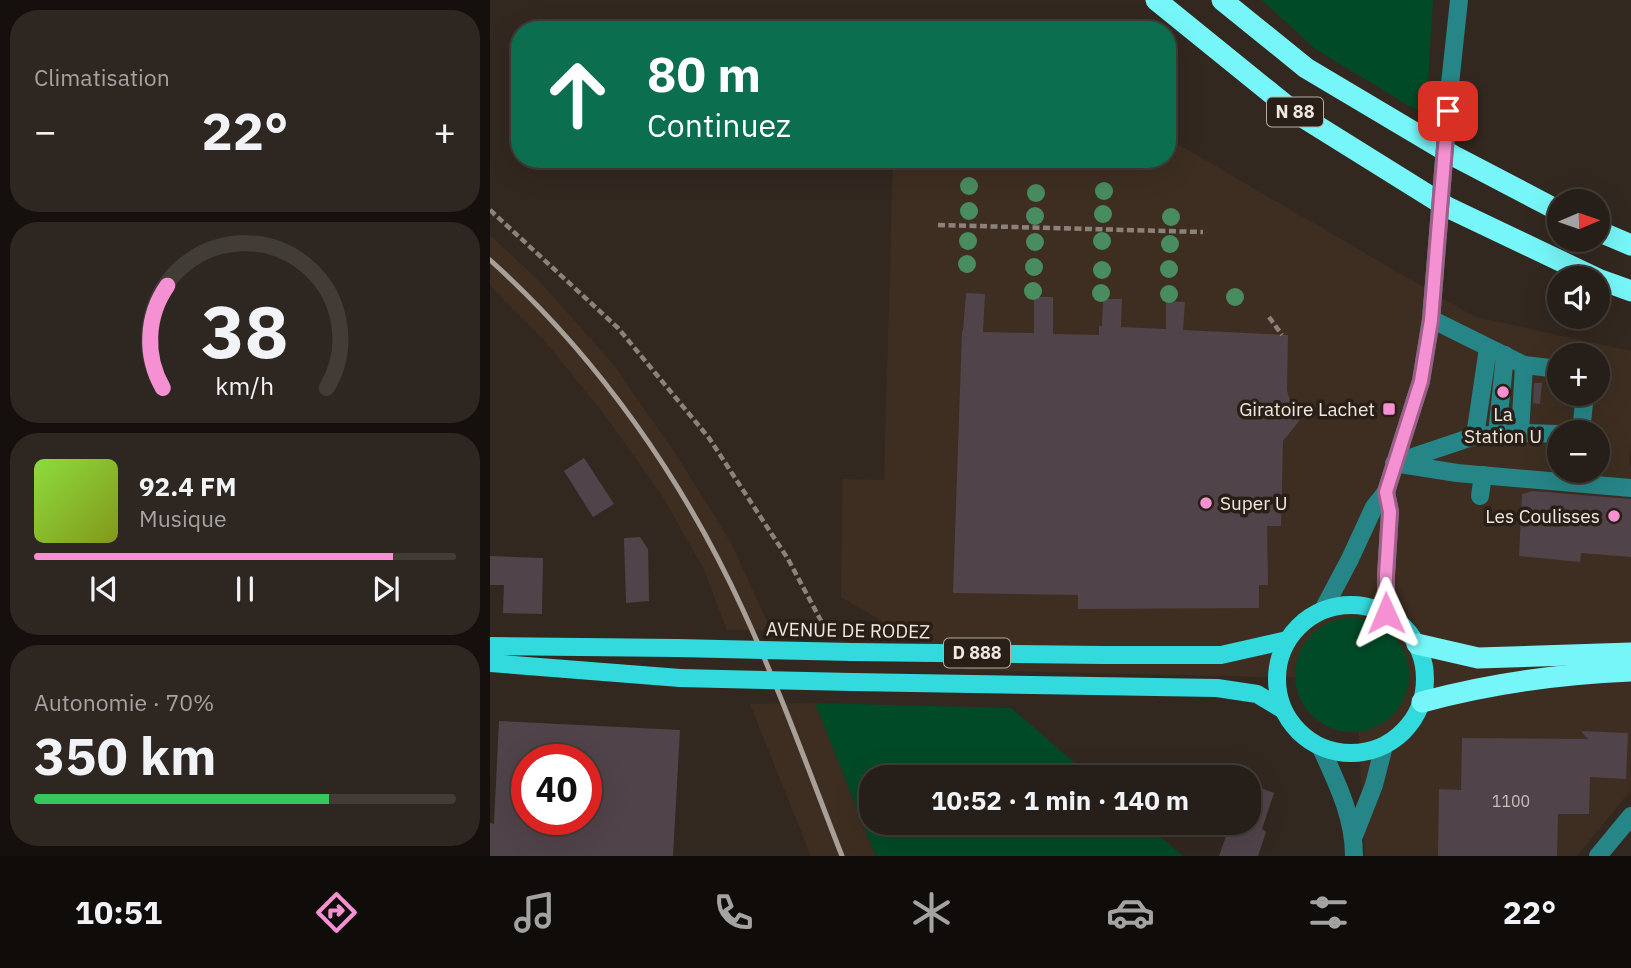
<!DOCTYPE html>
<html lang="fr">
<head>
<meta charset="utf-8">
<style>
  body { margin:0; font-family:"IBM Plex Sans",sans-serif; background:#2e2721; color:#f1f3f6; height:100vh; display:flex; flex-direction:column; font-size:26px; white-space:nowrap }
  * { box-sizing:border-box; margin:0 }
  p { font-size:23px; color:#a4a2a2 }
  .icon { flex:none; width:38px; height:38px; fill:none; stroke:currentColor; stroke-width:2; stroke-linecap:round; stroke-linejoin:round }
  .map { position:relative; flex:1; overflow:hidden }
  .drawer { display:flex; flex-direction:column; gap:10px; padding:10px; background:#15100d; width:490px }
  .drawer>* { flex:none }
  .guide { position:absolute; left:21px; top:21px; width:665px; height:147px; border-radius:28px; box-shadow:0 7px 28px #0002,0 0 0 2px #423c37; background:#0b6e4f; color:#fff; overflow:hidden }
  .needle { width:46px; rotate:88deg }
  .fabs { position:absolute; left:1057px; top:189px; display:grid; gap:14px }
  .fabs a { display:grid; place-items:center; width:63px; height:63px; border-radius:50%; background:#261e18; box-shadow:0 7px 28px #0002,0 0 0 2px #423c37; font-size:35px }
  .speed { position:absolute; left:21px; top:744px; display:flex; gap:14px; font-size:35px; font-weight:700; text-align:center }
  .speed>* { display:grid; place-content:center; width:91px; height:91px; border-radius:50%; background:#261e18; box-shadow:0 7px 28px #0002,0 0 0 2px #423c37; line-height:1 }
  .speed .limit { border:10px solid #d22; background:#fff; color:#111 }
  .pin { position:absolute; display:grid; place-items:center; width:60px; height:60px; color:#fff; margin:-30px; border-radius:14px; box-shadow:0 4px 10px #0006 }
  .me { position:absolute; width:77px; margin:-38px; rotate:359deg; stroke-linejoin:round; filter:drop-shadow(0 0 5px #0008) }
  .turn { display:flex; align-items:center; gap:24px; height:147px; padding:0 21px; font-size:32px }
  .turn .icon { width:91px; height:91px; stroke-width:2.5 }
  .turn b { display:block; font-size:49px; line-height:60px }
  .big { font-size:52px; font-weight:700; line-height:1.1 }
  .drawer .tile { flex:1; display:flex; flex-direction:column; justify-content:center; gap:10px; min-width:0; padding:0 24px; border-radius:28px; background:#2e2721 }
  .drawer .dial { align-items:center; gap:0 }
  .dial svg { height:182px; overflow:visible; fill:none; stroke:#423c37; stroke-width:7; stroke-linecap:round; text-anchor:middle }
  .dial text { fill:#f1f3f6; stroke:none }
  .song { display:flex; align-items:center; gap:21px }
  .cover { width:84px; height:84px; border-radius:10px; background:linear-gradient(135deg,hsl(90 70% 55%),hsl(70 70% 35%)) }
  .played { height:7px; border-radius:4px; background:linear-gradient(90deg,#f591d2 85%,#423c37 85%) }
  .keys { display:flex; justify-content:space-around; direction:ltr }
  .heat { display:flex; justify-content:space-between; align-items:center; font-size:38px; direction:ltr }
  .charge { height:10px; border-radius:5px; background:linear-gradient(90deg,#34c759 70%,#423c37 0) }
  .trip { position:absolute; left:369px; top:765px; width:402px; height:70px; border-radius:28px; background:#261e18; box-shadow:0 7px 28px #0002,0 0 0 2px #423c37; font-weight:700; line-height:70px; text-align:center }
  .dock { display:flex; height:112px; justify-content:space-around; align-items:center; background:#0f0c0a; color:#a4a2a2 }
  .dock .icon { width:49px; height:49px }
  .dock .on { color:#f591d2 }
  .dock b { font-size:32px; color:#f1f3f6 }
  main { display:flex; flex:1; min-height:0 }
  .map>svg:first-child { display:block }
  .built { fill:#3d2e21; fill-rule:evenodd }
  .green { fill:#004a27 }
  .building { fill:#51434a; fill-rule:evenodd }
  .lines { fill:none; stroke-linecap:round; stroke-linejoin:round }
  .path { stroke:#8c827b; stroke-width:4.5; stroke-dasharray:7 3.5; stroke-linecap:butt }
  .minor { stroke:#268587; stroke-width:18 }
  .major { stroke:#33dadd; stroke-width:18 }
  .highway { stroke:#76f6f8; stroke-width:21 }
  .rail { stroke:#a79f98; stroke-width:5 }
  .minor-bridge { stroke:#268587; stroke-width:18 }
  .major-bridge { stroke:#33dadd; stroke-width:18 }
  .tree { fill:#488c5f }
  .route-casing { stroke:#9f5e88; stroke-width:18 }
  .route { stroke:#f591d2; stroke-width:12 }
  .poi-dot { fill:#f591d2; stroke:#291f17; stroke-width:2.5 }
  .labels { text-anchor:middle; stroke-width:7; stroke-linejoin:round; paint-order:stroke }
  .number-label { font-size:16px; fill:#c8bfbc }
  .shield { fill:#291f17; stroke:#b4aca5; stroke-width:2 }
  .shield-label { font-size:18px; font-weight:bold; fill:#efe8e2 }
  .poi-label { font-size:19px; fill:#efe8e2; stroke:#291f17; text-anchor:end }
  .street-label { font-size:19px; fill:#efe8e2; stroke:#291f17 }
</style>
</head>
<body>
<main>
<section class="drawer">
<div class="tile"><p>Climatisation</p>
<div class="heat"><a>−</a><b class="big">22°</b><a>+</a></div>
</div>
<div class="tile dial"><svg viewBox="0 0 100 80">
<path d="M14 69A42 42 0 1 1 86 69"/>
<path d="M14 69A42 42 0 0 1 16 24" stroke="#f591d2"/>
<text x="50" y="56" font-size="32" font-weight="700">38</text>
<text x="50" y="72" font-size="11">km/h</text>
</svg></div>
<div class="tile">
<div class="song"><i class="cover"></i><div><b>92.4 FM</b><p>Musique</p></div></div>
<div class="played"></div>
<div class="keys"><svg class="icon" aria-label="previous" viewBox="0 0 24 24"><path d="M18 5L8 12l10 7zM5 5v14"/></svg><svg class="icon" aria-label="pause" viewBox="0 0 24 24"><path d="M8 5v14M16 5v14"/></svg><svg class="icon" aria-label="next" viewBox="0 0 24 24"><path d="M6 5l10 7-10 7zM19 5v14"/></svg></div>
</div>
<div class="tile"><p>Autonomie · 70%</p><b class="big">350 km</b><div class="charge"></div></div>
</section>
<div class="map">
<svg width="1141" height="856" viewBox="0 0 1141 856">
  <rect width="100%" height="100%" fill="#332820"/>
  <g class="built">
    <path d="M677,138L985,317L1141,351V445L1139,464L1141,465V790L1087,856H875L866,679L476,670L351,597L352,479L394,480L403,159H677ZM1069,355H1108V394H1069ZM1069,432H1108V471H1069Z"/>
    <polygon points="0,235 48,280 123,364 187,456 240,541 281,630 237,630 214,570 173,497 112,411 57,344 0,285"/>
    <polygon points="325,703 386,856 321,856 260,704"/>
  </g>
  <g class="green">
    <polygon points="772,0 943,0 936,116 825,49"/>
    <circle cx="862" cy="675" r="57"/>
    <polygon points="325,703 521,708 601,777 382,777 382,822 654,823 693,856 386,856"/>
  </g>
  <g class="building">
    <polygon points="476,293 495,294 493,332 544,333 544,297 563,297 563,334 609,335 609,326 612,326 613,299 632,299 631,327 676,329 676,301 695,302 693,330 798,335 797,390 802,408 810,420 793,441 791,526 777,526 778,585 769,585 769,608 588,609 588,595 463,593 472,331 473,331"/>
    <polygon points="1044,383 1052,383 1050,404 1043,403"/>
    <polygon points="94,458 124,504 103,517 74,471"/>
    <polygon points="1043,491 1141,499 1141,557 1091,553 1090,562 1029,556 1032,494"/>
    <polygon points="150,537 158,549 159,601 136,603 134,538"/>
    <polygon points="0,556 53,558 52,614 13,613 14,585 0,585"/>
    <path d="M9,721L190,730L183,856H0V823L4,824ZM37,760H96V819H37Z"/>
    <polygon points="1091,731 1138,733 1136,779 1100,777 1099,814 1068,814 1067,856 948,856 949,789 971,790 972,738 1098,739"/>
    <polygon points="760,784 784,793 772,829 776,832 768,856 729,856 741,822 760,822"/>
  </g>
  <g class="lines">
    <g class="path">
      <polyline points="0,210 128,328 219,438 298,559 337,632"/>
      <polyline points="448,225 713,232"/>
      <polyline points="779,317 792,335"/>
    </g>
    <g class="minor">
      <polyline points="960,84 969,0"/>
      <polyline points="941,319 1034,365 1030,433"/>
      <polyline points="1034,365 1069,369"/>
      <polyline points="1091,432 1095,394"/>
      <polyline points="1007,434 1015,355"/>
      <polyline points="985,436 998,348"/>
      <polyline points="908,462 985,436 1030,433 1069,434"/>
      <polyline points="904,463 967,473 1141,488"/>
      <polyline points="896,492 900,512 896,575 896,613"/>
      <polyline points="990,496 993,475"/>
      <polyline points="834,608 860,559 884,507 896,492 931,381 941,319 945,270"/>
      <path d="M831,748C847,783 864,817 864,856"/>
      <polyline points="864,836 884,785 894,746"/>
      <polyline points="1108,856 1141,816"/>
    </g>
    <g class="major">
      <circle cx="861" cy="679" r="74"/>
      <polyline points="0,646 187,648"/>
      <polyline points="362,652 613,655 731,655 797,640"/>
      <polyline points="0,663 190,678"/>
      <polyline points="362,682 727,688 767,694 792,709"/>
    </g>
    <g class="highway">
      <polyline points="666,0 803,111 957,207 1106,278"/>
      <polyline points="732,0 816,68 964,156 1069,211"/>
      <polyline points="1108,231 1141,245"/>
      <polyline points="1108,279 1141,291"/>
      <polyline points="927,644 988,658 1141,653"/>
      <path d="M932,702C1002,683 1069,674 1141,671"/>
    </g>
    <path class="rail" d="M0,260C107,356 193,479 253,610C290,690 320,774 352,856"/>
    <polyline class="minor-bridge" points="945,270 960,84"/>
    <g class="major-bridge">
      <polyline points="187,648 362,652"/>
      <polyline points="190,678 362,682"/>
    </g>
  </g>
  <g class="tree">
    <circle cx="479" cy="186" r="9"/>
    <circle cx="614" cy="191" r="9"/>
    <circle cx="546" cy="193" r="9"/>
    <circle cx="479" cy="211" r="9"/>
    <circle cx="613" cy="214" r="9"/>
    <circle cx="545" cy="216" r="9"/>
    <circle cx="681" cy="217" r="9"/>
    <circle cx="478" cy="241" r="9"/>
    <circle cx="612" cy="241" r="9"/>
    <circle cx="545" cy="242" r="9"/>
    <circle cx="680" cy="244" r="9"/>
    <circle cx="477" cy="264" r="9"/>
    <circle cx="544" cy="267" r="9"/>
    <circle cx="679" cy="269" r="9"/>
    <circle cx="612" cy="270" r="9"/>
    <circle cx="543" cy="291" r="9"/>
    <circle cx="611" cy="293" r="9"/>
    <circle cx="679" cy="294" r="9"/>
    <circle cx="745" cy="297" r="9"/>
  </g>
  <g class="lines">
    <defs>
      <polyline id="route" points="896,613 896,575 900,512 896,492 931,381 941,320 958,111"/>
    </defs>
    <use href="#route" class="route-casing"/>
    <use href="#route" class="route"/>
  </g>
  <g class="poi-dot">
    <circle cx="1013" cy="392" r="7"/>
    <rect x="892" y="402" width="14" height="14" rx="3.5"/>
    <circle cx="716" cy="503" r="7"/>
    <circle cx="1124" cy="516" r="7"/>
  </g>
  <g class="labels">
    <g class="number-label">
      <text x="1021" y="807">1100</text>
    </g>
    <g class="shield">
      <rect x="777" y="97.5" width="56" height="29" rx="5"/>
      <rect x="454" y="638.5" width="66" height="29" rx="5"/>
    </g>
    <g class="shield-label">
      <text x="805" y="118">N 88</text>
      <text x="487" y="659">D 888</text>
    </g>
    <g class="poi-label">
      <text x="885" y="416">Giratoire Lachet</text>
      <text x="1013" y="421" text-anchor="middle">La<tspan x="1013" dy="22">Station U</tspan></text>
      <text x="730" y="510" text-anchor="start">Super U</text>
      <text x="1110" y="523">Les Coulisses</text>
    </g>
    <g class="street-label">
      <text transform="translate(358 630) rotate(1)" y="7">AVENUE DE RODEZ</text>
    </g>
  </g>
</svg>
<div class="fabs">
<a><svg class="needle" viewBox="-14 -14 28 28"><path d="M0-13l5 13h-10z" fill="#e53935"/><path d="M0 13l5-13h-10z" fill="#a4a2a2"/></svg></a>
<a><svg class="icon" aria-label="sound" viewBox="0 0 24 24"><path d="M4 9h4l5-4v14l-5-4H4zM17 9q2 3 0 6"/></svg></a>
<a>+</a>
<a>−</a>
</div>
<div class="speed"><div class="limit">40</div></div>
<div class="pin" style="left:958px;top:111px;background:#d93025"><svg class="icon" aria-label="arrive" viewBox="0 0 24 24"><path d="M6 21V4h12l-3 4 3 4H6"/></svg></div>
<svg class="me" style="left:896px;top:613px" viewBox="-20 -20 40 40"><path d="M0-17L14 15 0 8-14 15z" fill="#f591d2" stroke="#fff" stroke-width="4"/></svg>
<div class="trip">10:52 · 1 min · 140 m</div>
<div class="guide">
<div class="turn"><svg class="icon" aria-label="ahead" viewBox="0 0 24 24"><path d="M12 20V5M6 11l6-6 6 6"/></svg><div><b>80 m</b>Continuez</div></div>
</div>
</div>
</main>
<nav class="dock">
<b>10:51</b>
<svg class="icon on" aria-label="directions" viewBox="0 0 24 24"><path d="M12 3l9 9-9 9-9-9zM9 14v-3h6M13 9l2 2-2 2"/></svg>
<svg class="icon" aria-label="music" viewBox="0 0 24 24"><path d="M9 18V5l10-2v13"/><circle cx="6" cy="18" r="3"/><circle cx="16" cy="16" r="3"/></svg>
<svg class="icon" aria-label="phone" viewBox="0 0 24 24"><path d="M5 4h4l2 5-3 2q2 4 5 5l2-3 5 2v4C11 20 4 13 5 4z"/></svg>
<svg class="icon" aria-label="climate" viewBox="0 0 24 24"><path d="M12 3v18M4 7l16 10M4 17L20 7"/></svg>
<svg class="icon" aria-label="car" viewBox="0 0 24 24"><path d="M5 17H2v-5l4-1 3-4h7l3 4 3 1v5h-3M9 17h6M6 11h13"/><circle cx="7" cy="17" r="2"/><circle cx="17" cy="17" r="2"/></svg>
<svg class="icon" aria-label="filters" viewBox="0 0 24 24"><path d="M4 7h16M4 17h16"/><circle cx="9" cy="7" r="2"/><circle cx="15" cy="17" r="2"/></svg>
<b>22°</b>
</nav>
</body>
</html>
